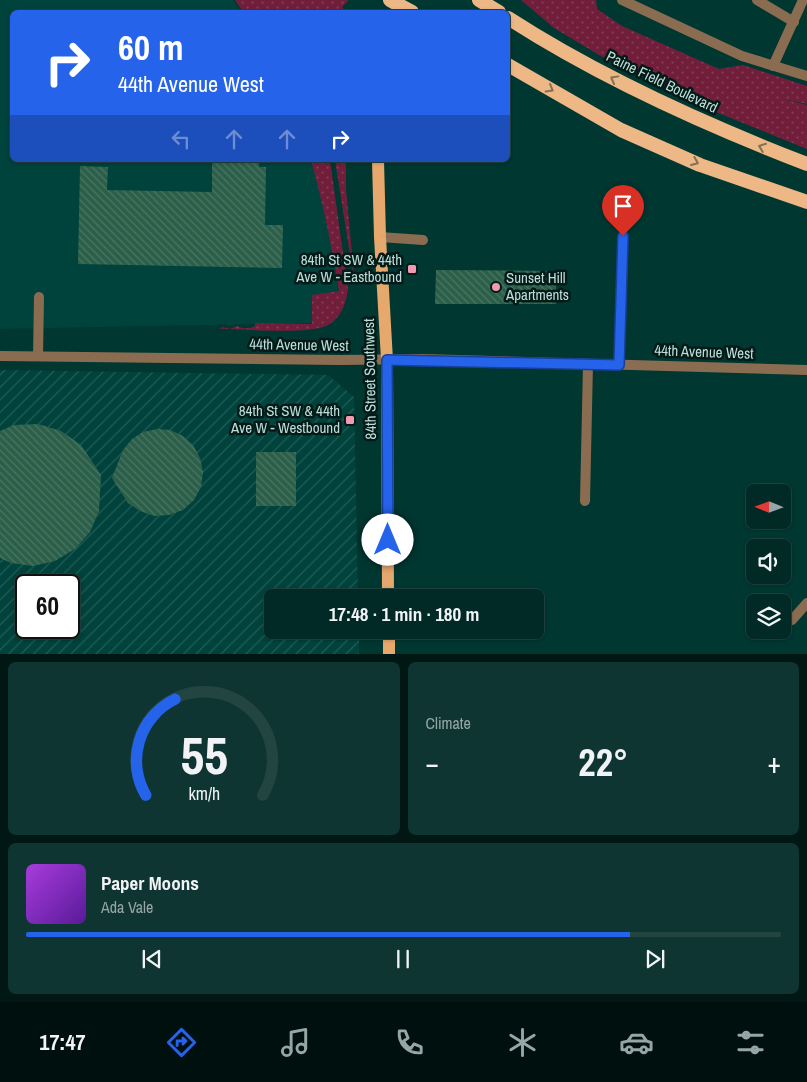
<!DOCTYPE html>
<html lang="en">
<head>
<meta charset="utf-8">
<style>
  body { margin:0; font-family:"Archivo Narrow",sans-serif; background:#0f3532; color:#f1f3f6; height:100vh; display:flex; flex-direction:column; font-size:19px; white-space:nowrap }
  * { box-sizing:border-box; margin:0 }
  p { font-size:16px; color:#96a6a7 }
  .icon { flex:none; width:28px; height:28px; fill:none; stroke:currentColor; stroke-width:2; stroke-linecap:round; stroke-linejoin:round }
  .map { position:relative; height:654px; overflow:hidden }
  .side { display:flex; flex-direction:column; gap:8px; padding:8px; background:#011714; flex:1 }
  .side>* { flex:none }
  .hud { position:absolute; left:10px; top:10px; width:500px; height:152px; border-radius:8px; box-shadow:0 1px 4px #0004,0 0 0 1px #234542; background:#2563eb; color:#fff; overflow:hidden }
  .needle { width:32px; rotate:271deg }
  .fabs { position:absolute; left:746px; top:484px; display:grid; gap:10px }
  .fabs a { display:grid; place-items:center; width:45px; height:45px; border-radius:8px; background:#012925; box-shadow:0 1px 4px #0004,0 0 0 1px #234542; font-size:25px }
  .speed { position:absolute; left:15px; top:574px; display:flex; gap:10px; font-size:25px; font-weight:700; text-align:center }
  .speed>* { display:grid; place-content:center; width:65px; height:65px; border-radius:50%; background:#012925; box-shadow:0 1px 4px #0004,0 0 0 1px #234542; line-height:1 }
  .speed .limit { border:2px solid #111; border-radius:8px; background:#fff; color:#111 }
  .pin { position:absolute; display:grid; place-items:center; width:42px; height:42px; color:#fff; margin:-51px -21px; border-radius:50% 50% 50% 0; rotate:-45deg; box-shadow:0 0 5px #0007 }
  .pin .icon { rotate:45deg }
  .me { position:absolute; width:55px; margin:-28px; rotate:0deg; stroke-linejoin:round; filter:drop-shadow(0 0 4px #0008) }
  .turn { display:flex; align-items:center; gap:18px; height:105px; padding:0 25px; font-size:22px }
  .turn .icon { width:65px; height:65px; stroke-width:2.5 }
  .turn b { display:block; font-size:35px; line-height:42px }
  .lanes { display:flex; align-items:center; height:48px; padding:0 25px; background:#0003; justify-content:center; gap:25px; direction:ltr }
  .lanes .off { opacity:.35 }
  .big { font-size:38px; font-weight:700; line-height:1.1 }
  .side .card { flex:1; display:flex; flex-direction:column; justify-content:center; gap:8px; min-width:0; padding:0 18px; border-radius:8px; background:#0f3532 }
  .side .dial { align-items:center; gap:0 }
  .dial svg { height:130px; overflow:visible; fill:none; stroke:#234542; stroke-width:7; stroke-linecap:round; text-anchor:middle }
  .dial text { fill:#f1f3f6; stroke:none }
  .song { display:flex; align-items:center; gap:15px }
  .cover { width:60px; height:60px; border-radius:8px; background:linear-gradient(135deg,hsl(280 70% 55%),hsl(270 70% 35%)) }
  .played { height:5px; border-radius:2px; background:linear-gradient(90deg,#2563eb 80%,#234542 80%) }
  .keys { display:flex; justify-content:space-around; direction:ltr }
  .heat { display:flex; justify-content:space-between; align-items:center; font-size:28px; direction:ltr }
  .side .tiles { flex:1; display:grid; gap:8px; grid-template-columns:1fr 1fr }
  .card:last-child { grid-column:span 2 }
  .trip { position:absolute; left:264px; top:589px; width:280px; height:50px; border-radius:8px; background:#012925; box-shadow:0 1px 4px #0004,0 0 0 1px #234542; font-weight:700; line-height:50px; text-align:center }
  .tabs { display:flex; height:80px; justify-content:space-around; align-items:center; background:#00100f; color:#96a6a7 }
  .tabs .icon { width:35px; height:35px }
  .tabs .on { color:#2563eb }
  .tabs b { font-size:22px; color:#f1f3f6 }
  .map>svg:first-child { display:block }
  .built { fill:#00423c }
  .industrial { fill:url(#industrial-furrows); fill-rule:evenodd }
  .grass { fill:url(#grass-dots) }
  .building { fill:url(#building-back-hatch) }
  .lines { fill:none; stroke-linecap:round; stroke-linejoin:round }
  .service { stroke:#8a6c50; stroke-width:10 }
  .minor { stroke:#8a6c50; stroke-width:10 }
  .tertiary { stroke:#8a6c50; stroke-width:10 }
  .primary { stroke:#e6a86d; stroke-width:12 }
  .trunk { stroke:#edb886; stroke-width:14 }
  .oneway { stroke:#837154 }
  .route-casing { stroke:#184099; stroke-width:12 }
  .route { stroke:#2563eb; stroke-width:9 }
  .poi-dot { fill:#f29ab0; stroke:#021b18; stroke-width:2 }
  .labels { text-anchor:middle; stroke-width:5; stroke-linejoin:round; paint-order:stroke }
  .street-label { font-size:15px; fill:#bfddd8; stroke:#021b18 }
  .poi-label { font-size:15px; fill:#bfddd8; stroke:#021b18; text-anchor:end }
</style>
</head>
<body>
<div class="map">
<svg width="807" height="655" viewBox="0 0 807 655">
  <defs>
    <pattern id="industrial-furrows" width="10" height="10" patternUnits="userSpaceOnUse" patternTransform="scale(1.25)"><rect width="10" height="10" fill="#00423c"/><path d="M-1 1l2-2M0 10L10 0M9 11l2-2" fill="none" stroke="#235d57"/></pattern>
    <pattern id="grass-dots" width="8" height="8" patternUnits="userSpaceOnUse" patternTransform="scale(1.25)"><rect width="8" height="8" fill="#711e3b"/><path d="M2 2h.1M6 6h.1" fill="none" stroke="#833e57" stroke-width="1.8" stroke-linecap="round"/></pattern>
    <pattern id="building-back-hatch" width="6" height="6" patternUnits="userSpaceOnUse" patternTransform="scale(1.25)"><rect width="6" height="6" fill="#2c5f49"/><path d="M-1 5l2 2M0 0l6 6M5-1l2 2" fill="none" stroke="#497662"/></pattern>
  </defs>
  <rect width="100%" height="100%" fill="#013731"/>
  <polygon class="built" points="0,0 233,0 241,12 12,12 12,160 313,160 327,206 338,291 312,323 0,329"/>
  <path class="industrial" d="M0,370L328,375L354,397L358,597L272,598V630H359V654L0,655ZM26,585H69V628H26Z"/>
  <g class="grass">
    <polygon points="235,0 347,0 348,1 342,7 346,12 243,12"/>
    <polygon points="521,0 596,0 597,9 622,26 719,69 743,65 807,86 807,104 783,99 807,105 807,149 711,110 599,55 554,28"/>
    <path d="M311,160H330L348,289C346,303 342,317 328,325C311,335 243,329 220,329L222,327L230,329L237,326C243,329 249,329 255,326V323L312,324V295L339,291C332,247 323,203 311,160Z"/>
    <polygon points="335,160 346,160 346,189 355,286"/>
  </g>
  <g class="building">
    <polygon points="212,160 259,160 259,167 266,167 265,225 283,225 282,268 78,264 80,166 108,167 107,190 212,192"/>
    <polygon points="436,270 556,271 556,304 435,304"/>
    <polygon points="38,424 61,431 81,445 101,475 99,511 90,532 75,549 55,561 33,566 11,563 0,558 0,431 14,425"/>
    <polygon points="157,429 170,430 183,436 193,445 200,458 203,472 201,487 194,500 183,510 169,515 154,516 140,511 128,503 112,478 123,450 132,439 143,432"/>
    <rect x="256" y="452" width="40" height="54"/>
  </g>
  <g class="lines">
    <g class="service">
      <polyline points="622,0 742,56 807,76"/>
      <polyline points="757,0 794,22"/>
      <polyline points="773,66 803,0"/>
      <polyline points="380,237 423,240"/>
      <polyline points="38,356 39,297"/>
      <polyline points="619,365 623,236"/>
    </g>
    <g class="minor">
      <polyline points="585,501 588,364"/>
      <polyline points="792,620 807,603"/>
    </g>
    <polyline class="tertiary" points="0,356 340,360 422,359 807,370"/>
    <g class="primary">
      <polyline points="378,160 380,237 387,360 388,598"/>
      <polyline points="389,630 389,655"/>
    </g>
    <g class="trunk">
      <polyline points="390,0 412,12"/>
      <polyline points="479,0 499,12"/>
      <path d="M508,18C601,78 703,124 807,164"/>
      <polyline points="508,65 621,130 700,165 807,202"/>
    </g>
  </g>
  <defs><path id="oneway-chevron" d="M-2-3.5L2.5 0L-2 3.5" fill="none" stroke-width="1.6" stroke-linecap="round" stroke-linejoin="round" transform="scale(1.25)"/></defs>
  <g class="oneway">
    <use href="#oneway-chevron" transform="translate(614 79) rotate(-151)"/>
    <use href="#oneway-chevron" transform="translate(550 89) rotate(30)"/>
    <use href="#oneway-chevron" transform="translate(762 147) rotate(-159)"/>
    <use href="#oneway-chevron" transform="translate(695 162) rotate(23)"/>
  </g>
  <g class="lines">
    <defs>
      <polyline id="route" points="388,540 387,360 619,365 623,236"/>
    </defs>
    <use href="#route" class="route-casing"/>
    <use href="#route" class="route"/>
  </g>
  <g class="poi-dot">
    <rect x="407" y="264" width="10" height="10" rx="2.5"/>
    <circle cx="496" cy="287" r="5"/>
    <rect x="345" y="415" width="10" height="10" rx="2.5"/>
  </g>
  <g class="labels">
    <g class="street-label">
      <text transform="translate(662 82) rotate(26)" y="5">Paine Field Boulevard</text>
      <text transform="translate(299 345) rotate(1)" y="5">44th Avenue West</text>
      <text transform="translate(704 352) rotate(2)" y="5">44th Avenue West</text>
      <text transform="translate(370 379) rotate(-91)" y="5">84th Street Southwest</text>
    </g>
    <g class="poi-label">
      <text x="402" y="265">84th St SW &amp; 44th<tspan x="402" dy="17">Ave W - Eastbound</tspan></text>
      <text x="506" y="283" text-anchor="start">Sunset Hill<tspan x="506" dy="17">Apartments</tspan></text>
      <text x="340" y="416">84th St SW &amp; 44th<tspan x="340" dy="17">Ave W - Westbound</tspan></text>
    </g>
  </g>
</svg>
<div class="fabs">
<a><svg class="needle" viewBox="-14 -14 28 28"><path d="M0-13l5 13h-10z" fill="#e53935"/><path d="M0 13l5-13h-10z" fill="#96a6a7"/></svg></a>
<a><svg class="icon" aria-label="sound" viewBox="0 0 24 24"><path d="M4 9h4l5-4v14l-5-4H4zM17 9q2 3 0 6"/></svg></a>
<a><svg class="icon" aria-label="layers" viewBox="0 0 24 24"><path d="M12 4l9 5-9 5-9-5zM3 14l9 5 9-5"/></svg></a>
</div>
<div class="speed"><div class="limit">60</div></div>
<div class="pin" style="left:623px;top:236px;background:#d93025"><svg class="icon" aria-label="arrive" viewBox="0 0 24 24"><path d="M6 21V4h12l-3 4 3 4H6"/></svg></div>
<svg class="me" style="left:388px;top:540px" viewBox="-20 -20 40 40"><circle r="19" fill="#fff"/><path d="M0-13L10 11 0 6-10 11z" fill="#2563eb"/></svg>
<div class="trip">17:48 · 1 min · 180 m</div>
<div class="hud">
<div class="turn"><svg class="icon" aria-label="right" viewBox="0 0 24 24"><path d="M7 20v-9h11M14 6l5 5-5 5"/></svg><div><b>60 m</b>44th Avenue West</div></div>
<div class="lanes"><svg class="icon off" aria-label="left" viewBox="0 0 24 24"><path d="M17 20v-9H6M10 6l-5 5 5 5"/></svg><svg class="icon off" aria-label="ahead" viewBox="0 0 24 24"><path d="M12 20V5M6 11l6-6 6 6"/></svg><svg class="icon off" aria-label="ahead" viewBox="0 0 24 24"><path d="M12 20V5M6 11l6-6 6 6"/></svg><svg class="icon" aria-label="right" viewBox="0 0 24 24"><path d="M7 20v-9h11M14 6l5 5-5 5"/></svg></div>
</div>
</div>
<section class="side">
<div class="tiles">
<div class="card dial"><svg viewBox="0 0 100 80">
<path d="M14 69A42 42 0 1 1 86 69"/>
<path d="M14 69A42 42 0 0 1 32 10" stroke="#2563eb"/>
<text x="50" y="56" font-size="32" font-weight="700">55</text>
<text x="50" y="72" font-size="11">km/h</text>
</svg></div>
<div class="card"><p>Climate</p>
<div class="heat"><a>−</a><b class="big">22°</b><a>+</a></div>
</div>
<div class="card">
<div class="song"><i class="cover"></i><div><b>Paper Moons</b><p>Ada Vale</p></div></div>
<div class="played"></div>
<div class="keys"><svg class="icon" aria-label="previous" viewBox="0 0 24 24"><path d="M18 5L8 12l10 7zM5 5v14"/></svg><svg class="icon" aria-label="pause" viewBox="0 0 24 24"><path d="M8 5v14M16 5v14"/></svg><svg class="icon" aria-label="next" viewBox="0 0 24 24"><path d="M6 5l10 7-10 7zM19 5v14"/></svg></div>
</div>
</div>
</section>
<nav class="tabs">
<b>17:47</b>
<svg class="icon on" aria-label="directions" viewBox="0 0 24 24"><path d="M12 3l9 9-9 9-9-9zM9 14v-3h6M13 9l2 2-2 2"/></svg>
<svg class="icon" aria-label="music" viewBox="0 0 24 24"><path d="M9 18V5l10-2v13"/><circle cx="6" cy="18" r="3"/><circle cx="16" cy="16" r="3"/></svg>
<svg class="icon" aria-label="phone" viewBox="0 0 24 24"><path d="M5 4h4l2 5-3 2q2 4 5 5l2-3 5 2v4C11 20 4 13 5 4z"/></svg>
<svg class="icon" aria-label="climate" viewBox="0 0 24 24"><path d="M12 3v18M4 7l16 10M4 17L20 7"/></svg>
<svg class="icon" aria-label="car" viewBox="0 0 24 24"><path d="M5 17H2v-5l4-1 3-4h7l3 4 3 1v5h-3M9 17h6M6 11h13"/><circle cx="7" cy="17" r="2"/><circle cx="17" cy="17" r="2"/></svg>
<svg class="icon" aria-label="filters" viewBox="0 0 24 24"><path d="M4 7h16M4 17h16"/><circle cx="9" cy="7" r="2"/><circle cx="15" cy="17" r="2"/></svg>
</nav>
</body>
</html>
